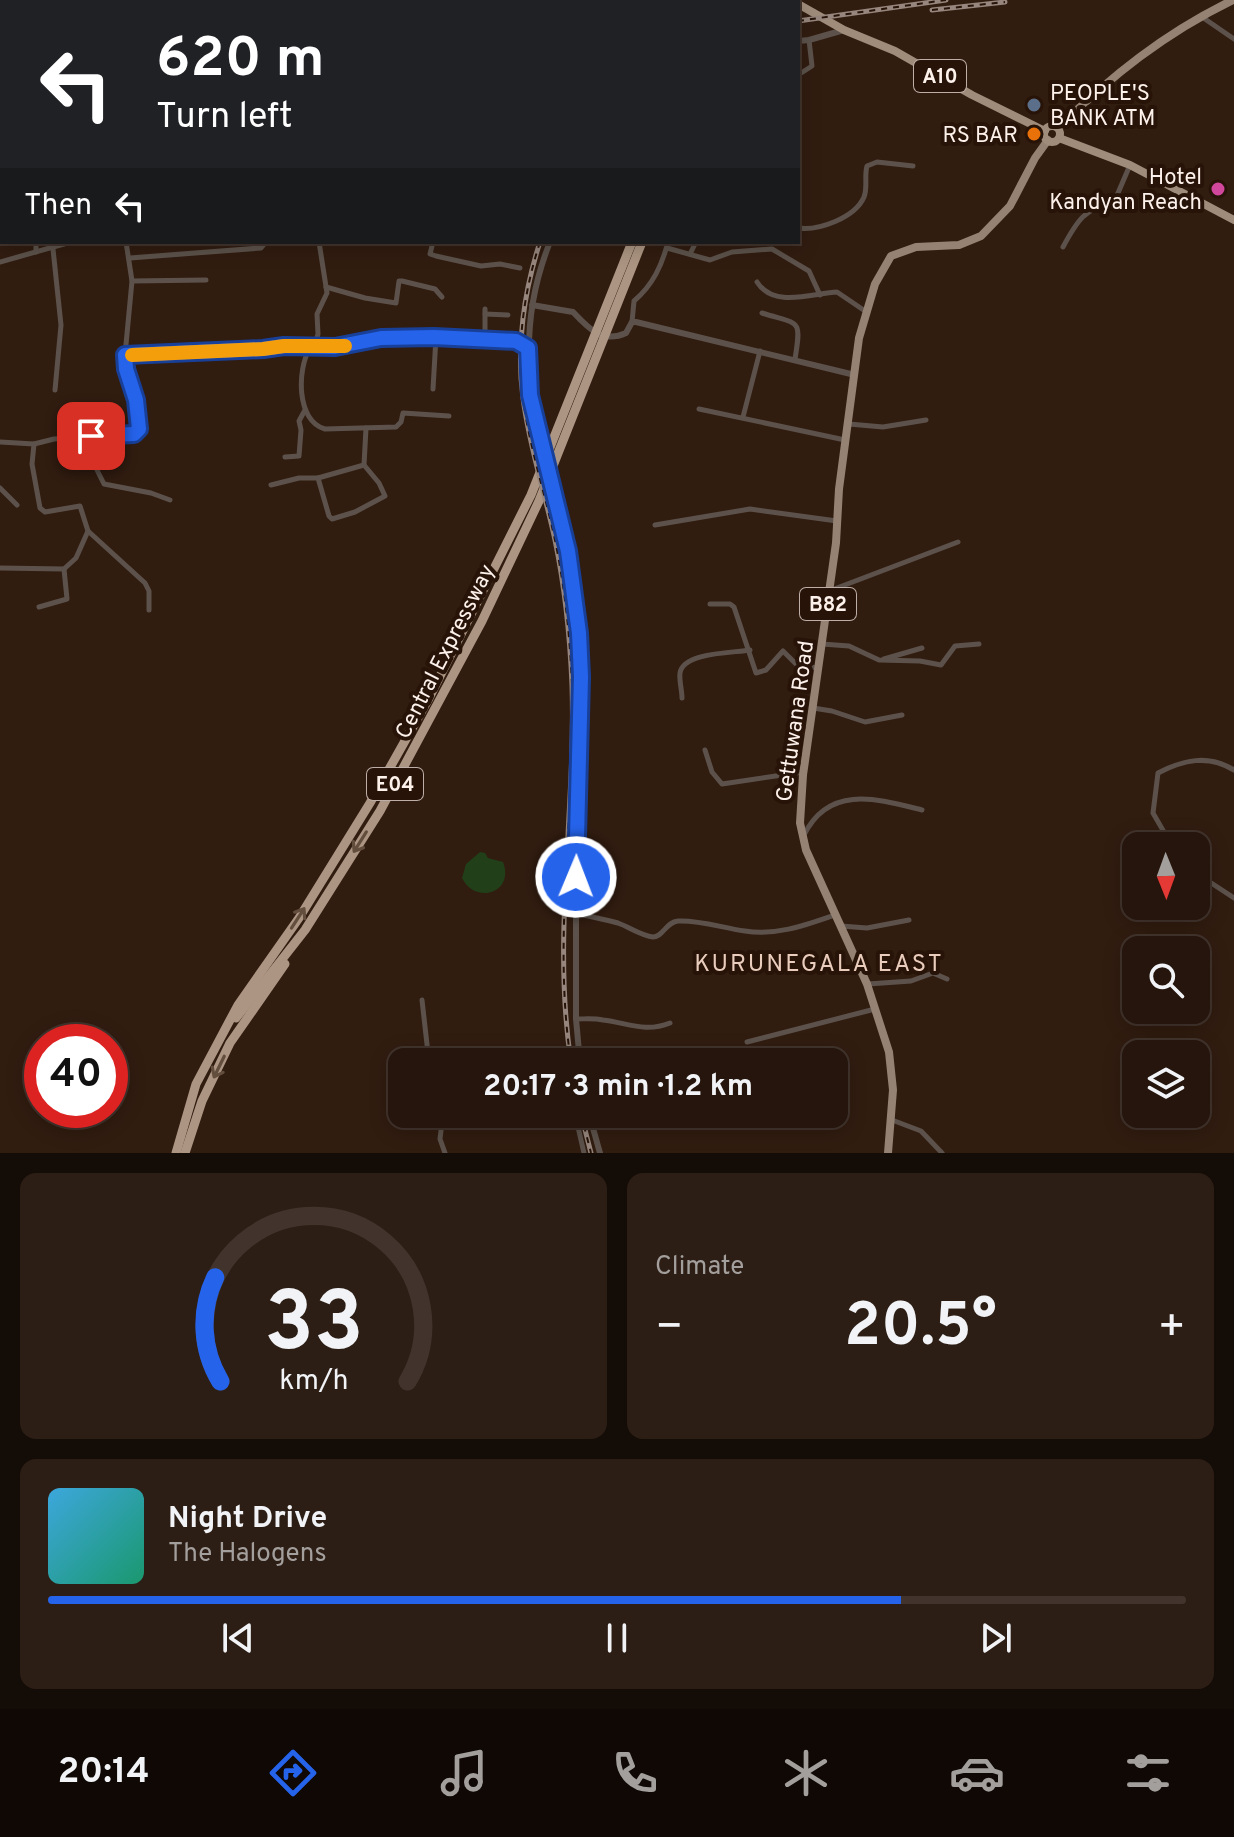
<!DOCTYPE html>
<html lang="en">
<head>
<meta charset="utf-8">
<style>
  body { margin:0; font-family:Overpass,sans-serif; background:#2d1e15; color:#f1f3f6; height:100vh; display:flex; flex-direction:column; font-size:30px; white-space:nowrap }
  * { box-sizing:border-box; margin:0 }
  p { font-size:26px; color:#a39f9d }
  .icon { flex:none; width:44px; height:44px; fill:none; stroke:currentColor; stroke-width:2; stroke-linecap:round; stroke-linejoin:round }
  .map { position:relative; height:1153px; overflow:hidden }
  .details { display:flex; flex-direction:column; gap:20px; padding:20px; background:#140c07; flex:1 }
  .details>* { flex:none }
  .top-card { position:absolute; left:0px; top:0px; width:800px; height:244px; box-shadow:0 4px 20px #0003,0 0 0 2px #42342d; background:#202124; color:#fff; overflow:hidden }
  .needle { width:52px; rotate:179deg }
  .controls { position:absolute; left:1122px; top:832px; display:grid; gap:16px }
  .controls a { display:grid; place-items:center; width:88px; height:88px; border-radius:16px; background:#25150c; box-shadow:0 4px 20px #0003,0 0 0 2px #42342d; font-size:40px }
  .speed { position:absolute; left:24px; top:1024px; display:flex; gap:16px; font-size:40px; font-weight:700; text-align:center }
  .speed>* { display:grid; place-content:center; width:104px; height:104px; border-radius:50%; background:#25150c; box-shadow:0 4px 20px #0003,0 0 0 2px #42342d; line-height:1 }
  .speed .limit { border:12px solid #d22; background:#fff; color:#111 }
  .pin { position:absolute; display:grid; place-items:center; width:68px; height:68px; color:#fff; margin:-34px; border-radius:16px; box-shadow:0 4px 12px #0006 }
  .me { position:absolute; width:88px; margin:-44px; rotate:1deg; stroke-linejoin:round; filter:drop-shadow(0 0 6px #0008) }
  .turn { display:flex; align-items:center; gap:28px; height:168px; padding:0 24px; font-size:36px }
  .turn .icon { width:104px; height:104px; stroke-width:2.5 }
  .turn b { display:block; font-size:56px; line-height:68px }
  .then { display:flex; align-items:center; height:76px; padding:0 24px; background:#0003; gap:16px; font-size:30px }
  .big { font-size:60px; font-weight:700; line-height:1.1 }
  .details .widget { flex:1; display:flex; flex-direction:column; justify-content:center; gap:12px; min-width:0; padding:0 28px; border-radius:16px; background:#2d1e15 }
  .details .dial { align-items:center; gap:0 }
  .dial svg { height:208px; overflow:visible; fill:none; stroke:#42342d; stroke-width:7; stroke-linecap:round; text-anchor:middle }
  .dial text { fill:#f1f3f6; stroke:none }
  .song { display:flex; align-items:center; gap:24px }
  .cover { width:96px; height:96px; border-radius:12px; background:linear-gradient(135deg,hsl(200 70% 55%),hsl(160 70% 35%)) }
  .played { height:8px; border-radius:4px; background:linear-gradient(90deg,#2563eb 75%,#42342d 75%) }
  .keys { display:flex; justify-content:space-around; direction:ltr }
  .heat { display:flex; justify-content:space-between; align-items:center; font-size:44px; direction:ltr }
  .details .tiles { flex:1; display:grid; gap:20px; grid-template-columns:1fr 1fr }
  .widget:last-child { grid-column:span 2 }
  .trip { position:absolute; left:388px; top:1048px; width:460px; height:80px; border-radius:16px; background:#25150c; box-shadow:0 4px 20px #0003,0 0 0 2px #42342d; font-weight:700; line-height:80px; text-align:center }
  .tab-bar { display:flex; height:128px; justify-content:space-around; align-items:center; background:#0f0805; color:#a39f9d }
  .tab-bar .icon { width:56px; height:56px }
  .tab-bar .on { color:#2563eb }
  .tab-bar b { font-size:36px; color:#f1f3f6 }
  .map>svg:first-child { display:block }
  .green { fill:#213f18 }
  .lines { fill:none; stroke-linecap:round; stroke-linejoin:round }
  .minor { stroke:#5c524b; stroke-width:5 }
  .tertiary { stroke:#5c524b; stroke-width:6 }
  .primary { stroke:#958272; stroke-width:8 }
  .trunk { stroke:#a08c7a; stroke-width:8 }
  .motorway { stroke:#ac9582; stroke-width:9 }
  .rail-casing { stroke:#96867d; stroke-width:5 }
  .rail { stroke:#271307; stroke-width:2; stroke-dasharray:6; stroke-linecap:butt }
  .oneway { stroke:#634e3e }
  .route-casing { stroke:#184099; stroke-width:20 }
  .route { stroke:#2563eb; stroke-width:14 }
  .slow { stroke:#f59e0b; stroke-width:14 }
  .service-dot { fill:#5c6f8a; stroke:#271307; stroke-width:3 }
  .food-dot { fill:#e8710a; stroke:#271307; stroke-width:3 }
  .hotel-dot { fill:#d1479c; stroke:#271307; stroke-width:3 }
  .labels { text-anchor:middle; stroke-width:8; stroke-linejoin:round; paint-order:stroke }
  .shield { fill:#271307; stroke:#bdaea7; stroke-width:2 }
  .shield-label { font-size:20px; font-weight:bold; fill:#fdf1eb }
  .poi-label { font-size:22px; fill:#fdf1eb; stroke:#271307; text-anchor:end }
  .street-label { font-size:22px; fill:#fdf1eb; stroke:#271307 }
  .neighbourhood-label { font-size:24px; letter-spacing:2px; fill:#e9ccbc; stroke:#271307 }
</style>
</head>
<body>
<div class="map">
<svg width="1234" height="1153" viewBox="0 0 1234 1153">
  <rect width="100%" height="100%" fill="#311c10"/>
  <path class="green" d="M480,852L485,853L488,858L503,862C515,893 475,905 462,878L466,864Z"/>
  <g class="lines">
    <g class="minor">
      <polyline points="176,0 177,2"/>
      <polyline points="232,0 235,2"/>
      <polyline points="299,0 300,2"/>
      <polyline points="484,0 484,2"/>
      <polyline points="629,0 629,2"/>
      <polyline points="579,2 583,2"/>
      <polyline points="1202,17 1234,39"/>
      <polyline points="798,75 812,66 809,40"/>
      <polyline points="0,144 2,144"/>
      <path d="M798,228C818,231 855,218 864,197C868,187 864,176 867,166L877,162L913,166"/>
      <path d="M319,242L327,293L317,314L318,334L314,348H310C297,369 296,421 325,429L396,427L401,422L403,413L449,416"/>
      <polyline points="433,242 430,254 436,256 481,266 500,264 520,268"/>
      <path d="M1063,247C1078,219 1084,210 1115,200L1130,165"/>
      <polyline points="667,248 710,260 732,252 772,249 809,271 820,295"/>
      <polyline points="53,249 61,325 55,390"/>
      <polyline points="36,252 36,242"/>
      <polyline points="690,254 696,242"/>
      <polyline points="130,258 261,248 266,242"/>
      <polyline points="0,262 71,242"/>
      <polyline points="132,281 206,280"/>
      <path d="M757,282C774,309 813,293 837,292L865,311"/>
      <polyline points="326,287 365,298 396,303 399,281 402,281 435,289 442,297"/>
      <path d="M762,313C799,325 802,317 795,359"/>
      <polyline points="485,314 508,315"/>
      <path d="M632,322L634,301C653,285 662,265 668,242"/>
      <polyline points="485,340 485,309"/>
      <polyline points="314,348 335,347 381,338 434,337 516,341 528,348"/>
      <polyline points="125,355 263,349 284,346 310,348"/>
      <polyline points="433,389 436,337"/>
      <polyline points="699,409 845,440"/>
      <polyline points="743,417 760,351"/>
      <polyline points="849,424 883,427 926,420"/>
      <polyline points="91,436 97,470 104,484 151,493 170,500"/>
      <polyline points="0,442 34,444 54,439 134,434 139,429 136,400 125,355 132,281 126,242"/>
      <polyline points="34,444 32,464 40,508 45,512 80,506 88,531 145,583 149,591 149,610"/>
      <polyline points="285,457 299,456 301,430 299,421 305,410"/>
      <polyline points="318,478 329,516 332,519 355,512 385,496 379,483 364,465"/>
      <polyline points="271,485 299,478 318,478 364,465 366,428"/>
      <polyline points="0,488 17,505"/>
      <polyline points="655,525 750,509 837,521"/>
      <polyline points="0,568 64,569 76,558 88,531"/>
      <polyline points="829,591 958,542"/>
      <polyline points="710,604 730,604 734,607 756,673 766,670 783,651 797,665 818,668"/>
      <polyline points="39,607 67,599 64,569"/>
      <polyline points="822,644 849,646 879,660 920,661 941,665 955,646 979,644"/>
      <polyline points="884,659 922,648"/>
      <path d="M682,698C682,690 679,681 680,673C683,652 734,653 750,650"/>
      <polyline points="813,708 832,711 865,722 902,715"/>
      <polyline points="705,750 712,772 722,784 803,772"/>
      <path d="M804,835C829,784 878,799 922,810"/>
      <path d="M1172,846L1153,813L1158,773C1183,760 1208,754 1234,770"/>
      <polyline points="1196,873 1234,898"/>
      <path d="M576,913C590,917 604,919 618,923C629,927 642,936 653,937C663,937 666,922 678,921C701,920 722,928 745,931C777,936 806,925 835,915"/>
      <polyline points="841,926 867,928 909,920"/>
      <polyline points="868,984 911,981 933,973 947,979"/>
      <polyline points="422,1000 429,1062"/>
      <path d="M576,1019C585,1019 594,1018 603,1020C628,1023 645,1033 670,1023"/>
      <polyline points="747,1042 875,1009"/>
      <path d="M495,1062C519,1041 535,1055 564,1057"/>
      <polyline points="565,1062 564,1057 578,1050"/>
      <polyline points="443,1114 440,1139 445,1153"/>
      <polyline points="575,1114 584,1153"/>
      <polyline points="892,1120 921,1131 942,1153"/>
    </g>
    <g class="tertiary">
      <polyline points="798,41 809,40 844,30"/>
      <path d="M550,242C505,354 542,439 567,549C577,590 580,635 581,677L576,877V1019L580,1062"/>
      <path d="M532,305L573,312C588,328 602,344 626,333L632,322H636L855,375"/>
      <polyline points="589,1114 600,1153"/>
    </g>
    <g class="primary">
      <path d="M1058,128C1111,76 1165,33 1233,0"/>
      <polyline points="888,1153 893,1090 889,1052 867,984 806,850 800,823 803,775 836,543 839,489 859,338 875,284 891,256 916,247 959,245 981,236 1010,206 1035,158 1048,140"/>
    </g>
    <g class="trunk">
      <polyline points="291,2 294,0"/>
      <polyline points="798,4 844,30 895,51 972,95 1045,131"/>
      <polyline points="0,5 2,6"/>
      <circle cx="1052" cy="134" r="8"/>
      <polyline points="1059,138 1130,165 1234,220"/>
    </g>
    <g class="motorway">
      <polyline points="759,2 760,0"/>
      <polyline points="773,2 774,0"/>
      <polyline points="236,1018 305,930 380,811 482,621 539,501 642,242"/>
      <polyline points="176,1153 196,1084 238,1005 299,918 370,803 428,700 531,495 632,242"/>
      <polyline points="185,1153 202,1101 230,1043 285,964"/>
    </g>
    <defs>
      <g id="rail">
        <polyline points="932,10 1005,2"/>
        <polyline points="798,21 946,0"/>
        <path d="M540,242C524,291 516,347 523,398C529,446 545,493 555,540C565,588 570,637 572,685C576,810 552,938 571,1062"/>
        <polyline points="581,1114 591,1153"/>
      </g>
    </defs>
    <use href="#rail" class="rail-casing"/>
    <use href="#rail" class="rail"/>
  </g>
  <defs><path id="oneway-shaft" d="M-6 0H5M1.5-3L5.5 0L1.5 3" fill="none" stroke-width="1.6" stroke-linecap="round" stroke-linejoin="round" transform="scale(2)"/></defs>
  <g class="oneway">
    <use href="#oneway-shaft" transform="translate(360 842) rotate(122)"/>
    <use href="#oneway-shaft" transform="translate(298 918) rotate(-57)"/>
    <use href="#oneway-shaft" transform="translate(219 1067) rotate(116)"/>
  </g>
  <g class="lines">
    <defs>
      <polyline id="route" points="91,436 134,434 139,429 136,400 126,369 125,355 263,349 284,346 335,347 381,338 434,337 516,341 528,348 530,395 568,551 579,633 581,677 576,877"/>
    </defs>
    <use href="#route" class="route-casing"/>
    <use href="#route" class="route"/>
    <polyline class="slow" points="132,355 263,349 284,346 345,346"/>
  </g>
  <circle class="service-dot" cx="1034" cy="105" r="8"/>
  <circle class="food-dot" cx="1034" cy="134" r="8"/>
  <circle class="hotel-dot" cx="1218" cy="189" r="8"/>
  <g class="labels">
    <g class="shield">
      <rect x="914" y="60" width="52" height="32" rx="6"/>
      <rect x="800" y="588" width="56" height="32" rx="6"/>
      <rect x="367" y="768" width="56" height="32" rx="6"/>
    </g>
    <g class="shield-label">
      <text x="940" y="83">A10</text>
      <text x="828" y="611">B82</text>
      <text x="395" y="791">E04</text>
    </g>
    <g class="poi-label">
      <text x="1050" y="100" text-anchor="start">PEOPLE'S<tspan x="1050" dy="25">BANK ATM</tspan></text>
      <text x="1018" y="142">RS BAR</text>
      <text x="1202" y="184">Hotel<tspan x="1202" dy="25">Kandyan Reach</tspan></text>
    </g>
    <g class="street-label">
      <text transform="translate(444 651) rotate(-63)" y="8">Central Expressway</text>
      <text transform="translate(794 721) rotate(-82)" y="8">Gettuwana Road</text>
    </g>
    <g class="neighbourhood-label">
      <text x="819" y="971">KURUNEGALA EAST</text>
    </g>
  </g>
</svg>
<div class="controls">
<a><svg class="needle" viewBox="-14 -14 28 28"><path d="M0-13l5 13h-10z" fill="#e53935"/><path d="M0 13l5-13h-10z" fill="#a39f9d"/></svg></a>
<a><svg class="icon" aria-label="search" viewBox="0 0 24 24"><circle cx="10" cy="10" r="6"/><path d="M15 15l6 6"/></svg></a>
<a><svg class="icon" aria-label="layers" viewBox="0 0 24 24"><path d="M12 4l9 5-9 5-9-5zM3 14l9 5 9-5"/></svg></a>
</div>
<div class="speed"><div class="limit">40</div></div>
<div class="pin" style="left:91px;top:436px;background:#d93025"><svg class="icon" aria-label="arrive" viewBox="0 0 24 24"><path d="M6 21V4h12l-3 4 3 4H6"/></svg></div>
<svg class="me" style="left:576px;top:877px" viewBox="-20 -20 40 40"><circle r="17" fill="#2563eb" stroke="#fff" stroke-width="3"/><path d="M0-11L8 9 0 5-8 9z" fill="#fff"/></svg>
<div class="trip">20:17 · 3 min · 1.2 km</div>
<div class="top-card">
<div class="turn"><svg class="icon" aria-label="left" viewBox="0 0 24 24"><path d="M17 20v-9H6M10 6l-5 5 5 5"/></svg><div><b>620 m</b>Turn left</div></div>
<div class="then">Then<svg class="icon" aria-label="left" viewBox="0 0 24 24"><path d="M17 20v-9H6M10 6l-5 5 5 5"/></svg></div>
</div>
</div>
<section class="details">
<div class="tiles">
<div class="widget dial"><svg viewBox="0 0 100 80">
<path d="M14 69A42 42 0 1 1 86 69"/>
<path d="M14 69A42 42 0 0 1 12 29" stroke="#2563eb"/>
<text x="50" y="56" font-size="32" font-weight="700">33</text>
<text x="50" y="72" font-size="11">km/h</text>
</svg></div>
<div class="widget"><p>Climate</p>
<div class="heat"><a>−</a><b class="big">20.5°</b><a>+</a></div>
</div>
<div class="widget">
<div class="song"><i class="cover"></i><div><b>Night Drive</b><p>The Halogens</p></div></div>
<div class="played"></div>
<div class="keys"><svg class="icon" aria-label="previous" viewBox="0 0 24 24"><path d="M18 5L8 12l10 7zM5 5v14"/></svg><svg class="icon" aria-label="pause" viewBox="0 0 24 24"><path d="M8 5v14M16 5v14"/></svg><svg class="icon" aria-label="next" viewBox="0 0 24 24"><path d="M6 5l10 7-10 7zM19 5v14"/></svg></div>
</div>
</div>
</section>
<nav class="tab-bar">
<b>20:14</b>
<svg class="icon on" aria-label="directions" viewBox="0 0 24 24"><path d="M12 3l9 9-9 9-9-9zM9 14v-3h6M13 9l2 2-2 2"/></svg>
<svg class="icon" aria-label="music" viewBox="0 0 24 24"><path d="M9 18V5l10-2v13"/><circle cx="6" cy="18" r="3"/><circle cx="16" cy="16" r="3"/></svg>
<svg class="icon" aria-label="phone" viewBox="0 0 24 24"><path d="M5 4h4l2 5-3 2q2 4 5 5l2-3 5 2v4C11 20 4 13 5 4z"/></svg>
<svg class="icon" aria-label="climate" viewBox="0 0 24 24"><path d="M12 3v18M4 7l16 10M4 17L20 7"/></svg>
<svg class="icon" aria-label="car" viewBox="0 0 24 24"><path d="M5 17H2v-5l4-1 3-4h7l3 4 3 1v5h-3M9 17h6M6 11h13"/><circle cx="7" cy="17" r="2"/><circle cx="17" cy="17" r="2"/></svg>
<svg class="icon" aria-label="filters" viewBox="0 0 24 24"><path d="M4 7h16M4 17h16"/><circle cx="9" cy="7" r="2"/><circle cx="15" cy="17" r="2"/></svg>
</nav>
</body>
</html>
